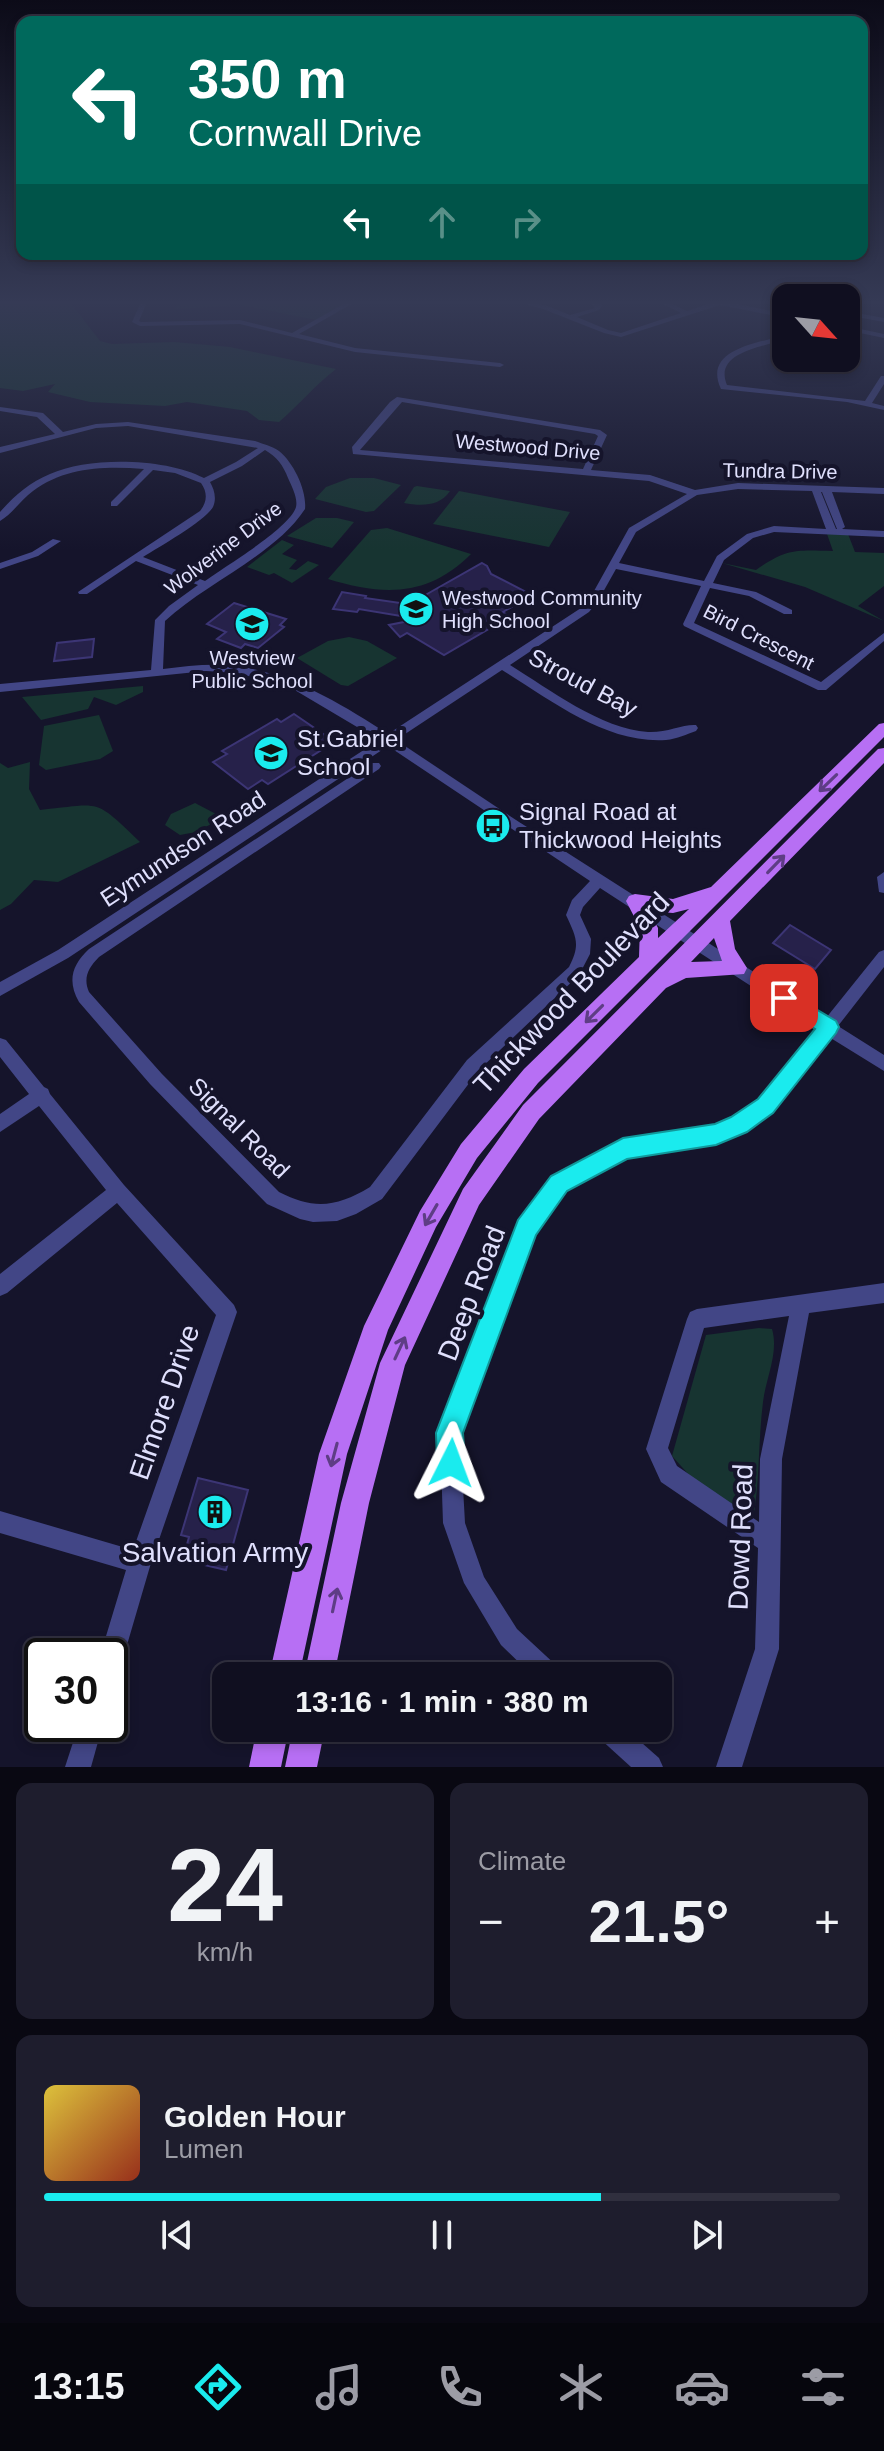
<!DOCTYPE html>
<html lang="en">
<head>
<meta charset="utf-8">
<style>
  body { margin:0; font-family:Helvetica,sans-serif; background:#1e1d2d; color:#f1f3f6; height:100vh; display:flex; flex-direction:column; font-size:30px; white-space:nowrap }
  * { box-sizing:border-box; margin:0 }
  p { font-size:26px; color:#9c9ca5 }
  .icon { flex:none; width:44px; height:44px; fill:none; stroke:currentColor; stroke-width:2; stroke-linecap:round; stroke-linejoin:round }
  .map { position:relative; height:1767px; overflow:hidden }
  .panel { display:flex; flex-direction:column; gap:16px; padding:16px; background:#090812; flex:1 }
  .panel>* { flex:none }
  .hud { position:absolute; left:16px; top:16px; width:852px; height:244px; border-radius:16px; box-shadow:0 4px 12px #0003,0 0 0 2px #302f3e; background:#00695c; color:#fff; overflow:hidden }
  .needle { width:52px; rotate:117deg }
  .controls { position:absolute; left:772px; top:284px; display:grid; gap:16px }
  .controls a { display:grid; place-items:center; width:88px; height:88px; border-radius:16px; background:#100f20; box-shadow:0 4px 12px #0003,0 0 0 2px #302f3e; font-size:40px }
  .speed { position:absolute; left:24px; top:1638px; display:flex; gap:16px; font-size:40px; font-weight:700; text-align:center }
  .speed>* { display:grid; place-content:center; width:104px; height:104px; border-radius:50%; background:#100f20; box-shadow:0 4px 12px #0003,0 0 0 2px #302f3e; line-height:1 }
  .speed .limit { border:4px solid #111; border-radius:12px; background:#fff; color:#111 }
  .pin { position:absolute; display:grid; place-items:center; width:68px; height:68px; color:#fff; margin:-34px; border-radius:16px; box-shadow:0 4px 12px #0006 }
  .me { position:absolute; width:88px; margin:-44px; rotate:3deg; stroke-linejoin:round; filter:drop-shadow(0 0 6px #0008) }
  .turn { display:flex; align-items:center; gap:28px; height:168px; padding:0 40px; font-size:36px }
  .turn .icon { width:104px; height:104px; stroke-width:2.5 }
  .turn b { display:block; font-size:56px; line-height:68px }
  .lanes { display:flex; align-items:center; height:76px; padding:0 40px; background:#0003; justify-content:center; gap:40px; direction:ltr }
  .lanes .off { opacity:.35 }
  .big { font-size:60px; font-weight:600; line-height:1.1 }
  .panel .tile { flex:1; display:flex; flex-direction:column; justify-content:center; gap:12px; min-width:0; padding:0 28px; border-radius:16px; background:#1e1d2d }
  .panel .dial { align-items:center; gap:0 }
  .dial b { font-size:104px; line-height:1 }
  .song { display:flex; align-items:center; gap:24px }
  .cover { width:96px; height:96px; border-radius:12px; background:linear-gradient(135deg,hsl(50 70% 55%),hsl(10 70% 35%)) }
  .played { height:8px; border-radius:4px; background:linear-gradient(90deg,#1aebee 70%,#302f3e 70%) }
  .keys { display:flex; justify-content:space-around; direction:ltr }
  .heat { display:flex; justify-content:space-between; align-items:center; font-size:44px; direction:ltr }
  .panel .tiles { flex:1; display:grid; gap:16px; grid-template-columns:1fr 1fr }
  .tile:last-child { grid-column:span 2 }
  .trip { position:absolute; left:212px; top:1662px; width:460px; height:80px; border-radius:16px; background:#100f20; box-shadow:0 4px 12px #0003,0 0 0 2px #302f3e; font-weight:600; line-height:80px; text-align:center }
  .menu { display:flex; height:128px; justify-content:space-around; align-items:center; background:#06060d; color:#9c9ca5 }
  .menu .icon { width:56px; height:56px }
  .menu .on { color:#1aebee }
  .menu b { font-size:36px; color:#f1f3f6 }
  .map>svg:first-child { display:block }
  .green { fill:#173431 }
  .building { fill:#26214a; stroke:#3c3575; stroke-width:2 }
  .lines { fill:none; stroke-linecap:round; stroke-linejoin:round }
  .minor { fill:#424686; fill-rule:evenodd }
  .major { fill:#b76ff4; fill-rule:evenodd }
  .oneway { stroke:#5e3d85 }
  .route { fill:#1aebee; stroke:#11999b; stroke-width:2 }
  .labels { text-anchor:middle; stroke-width:8; stroke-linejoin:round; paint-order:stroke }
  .far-street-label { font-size:20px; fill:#e0e0fd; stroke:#15142b }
  .far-poi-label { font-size:20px; fill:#e0e0fd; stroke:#15142b; text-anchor:start }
  .street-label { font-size:24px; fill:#e0e0fd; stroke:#15142b }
  .poi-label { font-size:24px; fill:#e0e0fd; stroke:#15142b; text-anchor:start }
  .near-street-label { font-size:28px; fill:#e0e0fd; stroke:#15142b }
  .near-poi-label { font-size:28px; fill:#e0e0fd; stroke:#15142b }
</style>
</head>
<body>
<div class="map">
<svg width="884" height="1767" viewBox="0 0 884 1767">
  <rect width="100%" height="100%" fill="#15142b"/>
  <g class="green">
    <path d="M0,302H70L100,341L112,344L174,342L230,347L336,369C315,385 299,405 279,422L259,420L247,411L187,402L165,406L90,402L48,392L55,384L23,391L0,388Z"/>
    <polygon points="180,302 346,302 316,320 231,303 229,306 175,309"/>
    <polygon points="350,478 374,478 401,485 374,511 366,512 315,499 326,487"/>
    <path d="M414,487L417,486L450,491C439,507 421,506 404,503Z"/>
    <polygon points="459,491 570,512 549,547 433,524"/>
    <polygon points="316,518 337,518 354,522 332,548 287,536"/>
    <path d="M387,528L471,554C428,597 384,596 328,579L371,530Z"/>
    <path d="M827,534H848L855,552L884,553V586L858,606L884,621L805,587L722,563L756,570C787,548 796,550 833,551Z"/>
    <polygon points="282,540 294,545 282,554 297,560 289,569 296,570 308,561 319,565 292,583 274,573 269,575 247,567"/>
    <polygon points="349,637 367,641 397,658 348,686 341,685 297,658 328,641"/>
    <polygon points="143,686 143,692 116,705 94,697 88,709 41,720 22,697"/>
    <polygon points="99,715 113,751 100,759 46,770 39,765 44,726"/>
    <path d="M30,762L29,789L40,810C102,804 93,797 140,842L58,882L34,880L11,904L0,910V763L8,768Z"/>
    <polygon points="195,803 216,814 215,822 196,832 180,835 165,825 171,814"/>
    <path d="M759,1328L772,1329C779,1353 766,1377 763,1402C758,1441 760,1481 753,1520L690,1476L672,1456L706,1335Z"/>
  </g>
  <g class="building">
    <polygon points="482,563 487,566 491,574 532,595 503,612 507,615 502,618 504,620 444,655 407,633 400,637 389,625 419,619 359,609 357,612 333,609 342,592 366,596 365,598 400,603 406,599 413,602"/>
    <polygon points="234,603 286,619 280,625 284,627 258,648 245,644 241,648 217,639 226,632 207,624"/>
    <polygon points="94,639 92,657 54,661 57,643"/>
    <polygon points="294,714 329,738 317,745 323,749 268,784 262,780 248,789 213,762 227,754 222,751 277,719 281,722"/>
    <polygon points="790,925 831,950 815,969 773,943"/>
    <polygon points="198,1478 248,1490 226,1570 183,1560 189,1537 181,1535"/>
  </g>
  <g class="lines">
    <g class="minor">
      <polygon points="141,302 147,302 139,321 141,322 240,320 292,333 347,302 355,302 299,334 355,348 500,363 504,365 500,367 355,352 240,324 140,326 132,322"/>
      <polygon points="518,302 545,305 570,315 595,308 591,302 598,302 602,306 599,310 577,317 608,330 621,333 681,313 659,302 668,302 687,311 714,302 728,302 786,314 786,318 720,305 621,337 604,333 543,309"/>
      <polygon points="846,311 884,318 884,322 846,315"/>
      <polygon points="846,326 884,334 884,338 846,330"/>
      <path d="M786,335V339C764,347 713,352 727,385L865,401L881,376H884V384L872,403L884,406V410L847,402L721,389C702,349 759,343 786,335Z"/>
      <path d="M397,397L600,430L607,435L591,470L650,475L695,490L738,483L884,488V494L832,492L845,527L842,529L884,531V537L774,532L753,538L724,560L713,583L756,592L792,610V614H784L749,596L710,588L694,623L821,682L884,633V641L826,690H818L684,626L683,624L701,586L616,569L598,601L589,612L510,665C549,689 601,729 648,732C666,733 683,724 696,725L698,728L696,731C687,734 677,739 666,740C606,744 551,700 502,670L396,740L516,820L826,1018L879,952L884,950V967L838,1026L884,1055V1071L829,1037L771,1111L745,1130L716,1143L625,1157L565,1189L534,1233L460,1433L465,1523L484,1577L517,1629L559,1668L563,1676H533L501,1645L464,1583L443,1523L440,1433L521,1222L553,1177L617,1143L714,1127L733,1118L759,1101L817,1029L600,888L583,907L580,915L591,939L590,954L579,975L479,1070L382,1199L356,1214L337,1221L313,1222L300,1219L267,1204L150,1084L79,1002C67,981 72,965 89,949L371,763H379L381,766L379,769L99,957C88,968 83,978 89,992L162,1074L279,1192C314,1210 337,1207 370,1187L467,1060L569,967C581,944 576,937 566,915L572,900L590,881L388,746L68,958L0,996V982L58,950L379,740L293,689L238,673L206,671L0,692V684L151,670L155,620L169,606L198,585L136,561L87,594H79L78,592L200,511C207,502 208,493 201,483L175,473L153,470L117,506H111V502L144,469C105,466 65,467 33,491C21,500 12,514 0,521V512C14,496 30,482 50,474C89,456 166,458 204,478L236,462L258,448L128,426L96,428L0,453V447L55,434L37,417L0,411V407L43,413L63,432L96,424L128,422L255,441C263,444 272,446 279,451C294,463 307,491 305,509C275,555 206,583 165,621L163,669C187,666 212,663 237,666C292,674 342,704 388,734L581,608L589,600L629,528L687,494L649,481L353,454L352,447L390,402ZM402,402L595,434L598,436L583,469L360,450ZM265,450C277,457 283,465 288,478C292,487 298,498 296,507C290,528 224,567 205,581L143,557C159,547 205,521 213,507C217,498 214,489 210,482L242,466ZM738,489L812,491L826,529L774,526L747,534L717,556L704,581L619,563L636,532L697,495ZM821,492H822L837,529H836Z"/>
      <polygon points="53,539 61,541 38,556 0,569 0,563 32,552"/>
      <polygon points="884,872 884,893 879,892 877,877"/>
      <polygon points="0,1038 6,1040 44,1087 48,1089 50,1094 124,1185 234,1305 237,1312 151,1563 122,1662 118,1670 110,1674 110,1656 100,1656 126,1570 0,1533 0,1511 133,1550 216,1315 117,1203 7,1293 0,1296 0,1274 106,1190 39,1106 0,1132 0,1114 29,1094 0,1057"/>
      <path d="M884,1283V1303L809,1313L782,1459L779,1649L742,1767H716L755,1649L758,1548L661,1482L646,1449L687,1319L690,1312L697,1309ZM789,1316L760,1459L759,1522L677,1466L668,1448L704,1328Z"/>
      <polygon points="79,1724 103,1724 91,1767 65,1767"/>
      <polygon points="595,1728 625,1728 659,1758 663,1767 631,1767 598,1737"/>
    </g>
    <g class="major">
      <path d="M884,723V737L538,1083L477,1158L436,1227L388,1330L347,1454L299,1676H269L319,1454L364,1326L420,1211L461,1144L524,1069L639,957L640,928L626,901L629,896L635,894L673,899L711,887L879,724ZM689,909L658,938V928L649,911L673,913Z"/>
      <path d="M884,748V763L730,921L735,949L747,968L744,974L686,978L666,988L539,1119L479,1205L405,1365L369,1503L334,1676H304L341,1503L380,1363L463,1189L523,1105L878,749ZM714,938L722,961L691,962Z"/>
      <polygon points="257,1728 289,1728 281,1767 249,1767"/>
      <polygon points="293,1728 325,1728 317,1767 285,1767"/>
    </g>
  </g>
  <defs><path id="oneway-shaft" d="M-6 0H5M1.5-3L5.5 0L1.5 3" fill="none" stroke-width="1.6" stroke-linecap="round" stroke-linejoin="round" transform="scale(2)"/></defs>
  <g class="oneway">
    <use href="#oneway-shaft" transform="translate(828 783) rotate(136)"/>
    <use href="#oneway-shaft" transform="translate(776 864) rotate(-46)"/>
    <use href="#oneway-shaft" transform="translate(594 1014) rotate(135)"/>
    <use href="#oneway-shaft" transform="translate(431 1215) rotate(120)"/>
    <use href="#oneway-shaft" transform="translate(400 1348) rotate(-65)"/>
    <use href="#oneway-shaft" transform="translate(334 1455) rotate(105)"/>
    <use href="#oneway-shaft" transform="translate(335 1600) rotate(-78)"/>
  </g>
  <linearGradient id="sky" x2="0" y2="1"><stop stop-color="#0c0b18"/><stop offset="0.55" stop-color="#353a55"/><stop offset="1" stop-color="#353a55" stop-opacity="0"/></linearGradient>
  <rect width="884" height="550" fill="url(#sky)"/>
  <polygon class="route" points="784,990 836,1021 839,1027 836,1033 773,1113 747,1132 716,1145 627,1159 567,1191 536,1235 463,1433 465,1463 461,1472 451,1476 441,1472 437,1463 436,1433 518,1220 551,1176 623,1138 715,1124 731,1117 758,1099 815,1029 777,1004 774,998 777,992"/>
  <defs>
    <symbol id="school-disc" viewBox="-11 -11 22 22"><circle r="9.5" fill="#1aebee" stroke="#15142b"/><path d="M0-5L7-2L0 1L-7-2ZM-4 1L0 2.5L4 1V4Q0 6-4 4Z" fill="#111"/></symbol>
    <symbol id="bus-disc" viewBox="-11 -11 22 22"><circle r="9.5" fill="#1aebee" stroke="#15142b"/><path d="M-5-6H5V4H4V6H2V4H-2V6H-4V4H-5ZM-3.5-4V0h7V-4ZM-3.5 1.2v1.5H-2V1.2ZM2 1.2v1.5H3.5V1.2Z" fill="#111"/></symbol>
    <symbol id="building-disc" viewBox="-11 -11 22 22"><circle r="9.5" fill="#1aebee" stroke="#15142b"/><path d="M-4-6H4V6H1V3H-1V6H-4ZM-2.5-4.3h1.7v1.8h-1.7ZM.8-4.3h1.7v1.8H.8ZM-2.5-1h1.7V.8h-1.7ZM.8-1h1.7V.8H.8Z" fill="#111"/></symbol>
  </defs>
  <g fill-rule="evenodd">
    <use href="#school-disc" x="396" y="589" width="40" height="40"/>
    <use href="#school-disc" x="232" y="604" width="40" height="40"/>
    <use href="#school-disc" x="251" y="733" width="40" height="40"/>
    <use href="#bus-disc" x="473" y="806" width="40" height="40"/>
    <use href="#building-disc" x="195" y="1492" width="40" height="40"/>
  </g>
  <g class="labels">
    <g class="far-street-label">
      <text transform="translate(528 447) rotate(5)" y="7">Westwood Drive</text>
      <text transform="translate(780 471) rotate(1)" y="7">Tundra Drive</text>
      <text transform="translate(223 548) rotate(-37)" y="7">Wolverine Drive</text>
      <text transform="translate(759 637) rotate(27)" y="7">Bird Crescent</text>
    </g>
    <g class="far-poi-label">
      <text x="442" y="605">Westwood Community<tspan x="442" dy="23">High School</tspan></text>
      <text x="252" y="665" text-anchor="middle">Westview<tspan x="252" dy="23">Public School</tspan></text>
    </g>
    <g class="street-label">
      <text transform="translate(583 683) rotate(28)" y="8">Stroud Bay</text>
      <text transform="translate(183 849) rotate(-33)" y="8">Eymundson Road</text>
      <text transform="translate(239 1128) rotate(45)" y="8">Signal Road</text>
    </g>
    <g class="poi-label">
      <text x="297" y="747">St.Gabriel<tspan x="297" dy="28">School</tspan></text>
      <text x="519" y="820">Signal Road at<tspan x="519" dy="28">Thickwood Heights</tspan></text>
    </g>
    <g class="near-street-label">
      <text transform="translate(571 993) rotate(-46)" y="10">Thickwood Boulevard</text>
      <text transform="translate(471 1293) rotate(-69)" y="10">Deep Road</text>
      <text transform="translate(164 1402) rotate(-71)" y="10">Elmore Drive</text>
      <text transform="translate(740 1537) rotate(-88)" y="10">Dowd Road</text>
    </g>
    <g class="near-poi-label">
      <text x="215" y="1562">Salvation Army</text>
    </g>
  </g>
</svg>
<div class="controls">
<a><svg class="needle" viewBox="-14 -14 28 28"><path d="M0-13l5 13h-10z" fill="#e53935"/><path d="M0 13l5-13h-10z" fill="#9c9ca5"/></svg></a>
</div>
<div class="speed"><div class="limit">30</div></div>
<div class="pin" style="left:784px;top:998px;background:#d93025"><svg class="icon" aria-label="arrive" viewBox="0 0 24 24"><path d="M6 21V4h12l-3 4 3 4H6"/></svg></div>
<svg class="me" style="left:451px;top:1463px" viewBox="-20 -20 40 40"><path d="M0-17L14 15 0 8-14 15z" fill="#1aebee" stroke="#fff" stroke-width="4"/></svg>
<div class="trip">13:16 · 1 min · 380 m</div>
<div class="hud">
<div class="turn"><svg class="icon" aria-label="left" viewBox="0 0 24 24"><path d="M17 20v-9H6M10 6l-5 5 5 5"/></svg><div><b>350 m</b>Cornwall Drive</div></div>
<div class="lanes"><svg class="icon" aria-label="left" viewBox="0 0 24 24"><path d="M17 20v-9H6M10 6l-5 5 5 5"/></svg><svg class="icon off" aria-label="ahead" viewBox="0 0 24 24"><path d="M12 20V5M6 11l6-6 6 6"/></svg><svg class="icon off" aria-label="right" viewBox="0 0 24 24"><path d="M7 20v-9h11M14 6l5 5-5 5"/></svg></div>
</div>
</div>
<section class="panel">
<div class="tiles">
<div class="tile dial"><b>24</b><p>km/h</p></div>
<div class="tile"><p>Climate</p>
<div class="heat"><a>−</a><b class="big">21.5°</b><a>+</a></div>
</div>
<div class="tile">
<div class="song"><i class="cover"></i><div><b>Golden Hour</b><p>Lumen</p></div></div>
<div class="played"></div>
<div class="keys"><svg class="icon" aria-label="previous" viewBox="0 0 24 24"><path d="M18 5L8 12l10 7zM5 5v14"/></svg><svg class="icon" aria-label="pause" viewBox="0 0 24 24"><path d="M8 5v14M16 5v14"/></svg><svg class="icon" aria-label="next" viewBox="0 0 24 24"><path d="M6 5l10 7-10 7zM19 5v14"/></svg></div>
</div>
</div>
</section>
<nav class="menu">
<b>13:15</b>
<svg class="icon on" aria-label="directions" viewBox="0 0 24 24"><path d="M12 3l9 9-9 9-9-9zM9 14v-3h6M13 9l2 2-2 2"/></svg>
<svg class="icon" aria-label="music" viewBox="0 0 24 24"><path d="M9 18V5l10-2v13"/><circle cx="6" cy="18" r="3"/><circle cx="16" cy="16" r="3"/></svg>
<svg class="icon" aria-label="phone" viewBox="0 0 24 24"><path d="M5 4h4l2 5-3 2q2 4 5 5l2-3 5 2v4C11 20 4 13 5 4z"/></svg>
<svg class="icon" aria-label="climate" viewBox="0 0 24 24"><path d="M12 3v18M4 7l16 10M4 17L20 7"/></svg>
<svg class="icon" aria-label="car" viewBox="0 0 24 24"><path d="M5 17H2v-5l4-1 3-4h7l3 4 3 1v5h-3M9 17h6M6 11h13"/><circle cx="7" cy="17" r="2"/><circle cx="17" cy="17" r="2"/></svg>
<svg class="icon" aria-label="filters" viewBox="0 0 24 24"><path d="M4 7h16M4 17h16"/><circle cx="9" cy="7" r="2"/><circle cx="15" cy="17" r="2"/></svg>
</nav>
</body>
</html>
